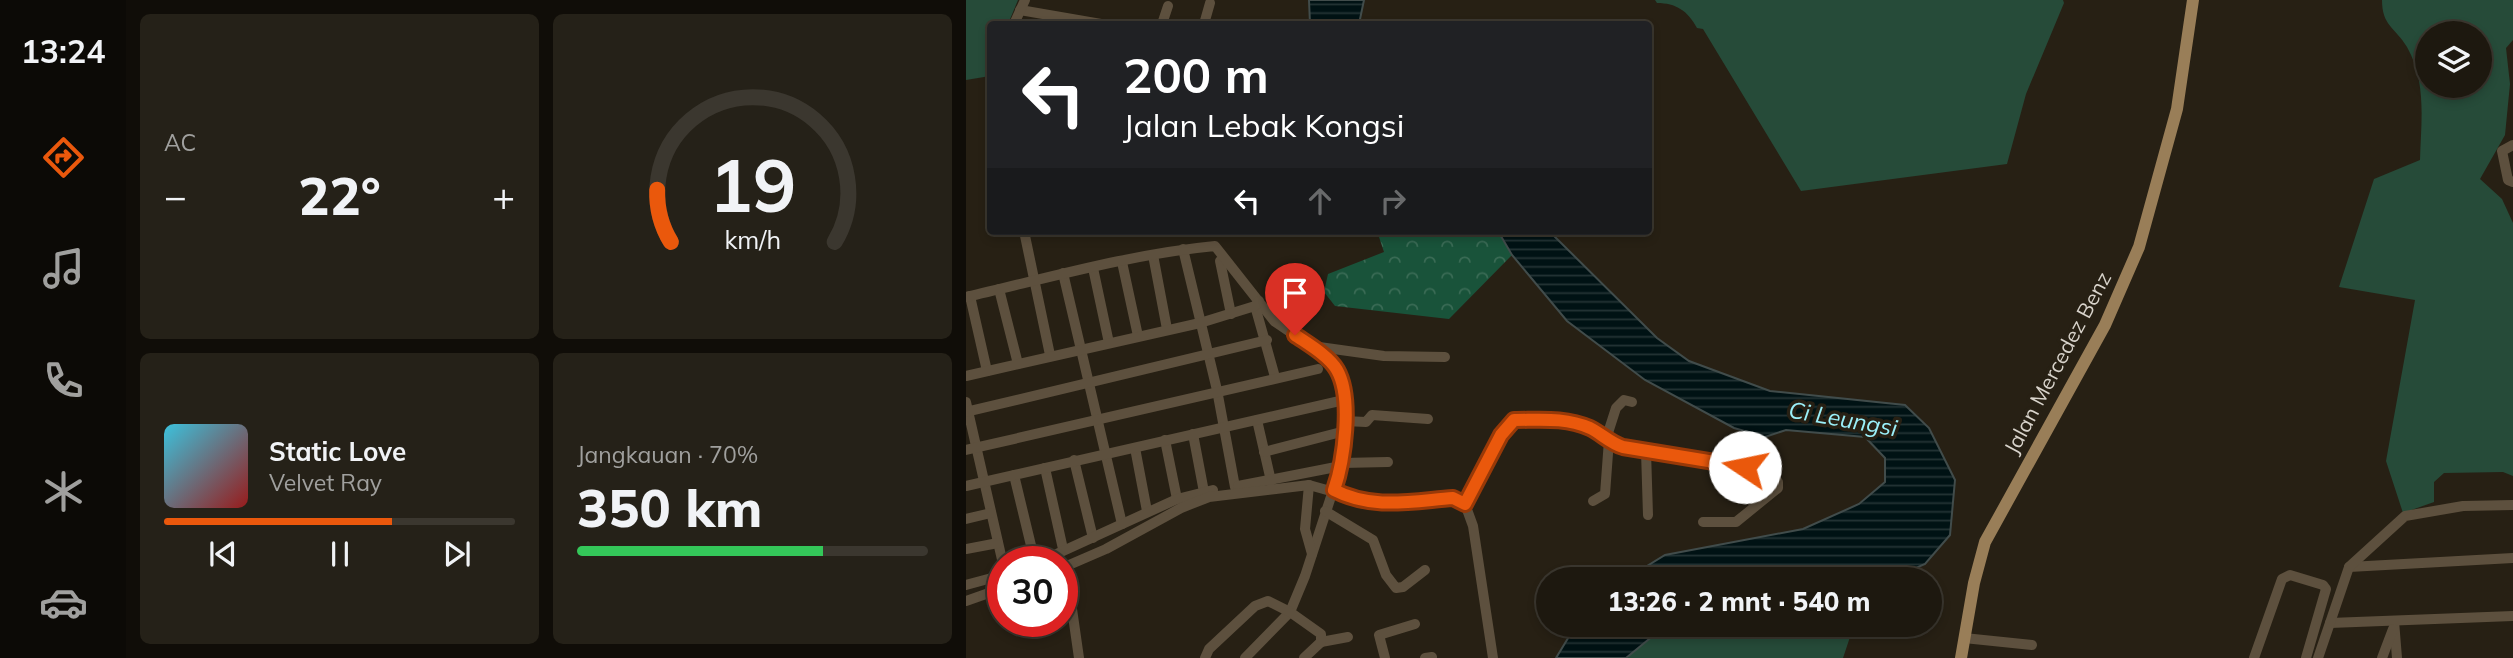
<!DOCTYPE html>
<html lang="id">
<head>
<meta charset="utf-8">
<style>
  body { margin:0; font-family:Mulish,sans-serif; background:#252118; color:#f1f3f6; height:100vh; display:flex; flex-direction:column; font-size:26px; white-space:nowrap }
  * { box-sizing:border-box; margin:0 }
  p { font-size:23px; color:#a0a09e }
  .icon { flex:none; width:38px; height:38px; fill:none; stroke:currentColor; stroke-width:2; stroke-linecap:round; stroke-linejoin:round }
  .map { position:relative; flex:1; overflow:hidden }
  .details { display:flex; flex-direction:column; gap:14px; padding:14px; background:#100d08; width:840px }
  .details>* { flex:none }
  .hud { position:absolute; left:21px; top:21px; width:665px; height:214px; border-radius:7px; box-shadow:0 4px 10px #0003,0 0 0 2px #3b372f; background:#202124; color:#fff; overflow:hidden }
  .controls { position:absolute; left:1449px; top:21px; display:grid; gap:14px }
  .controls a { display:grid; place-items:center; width:77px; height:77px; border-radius:50%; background:#1d180f; box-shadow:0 4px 10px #0003,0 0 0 2px #3b372f; font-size:35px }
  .speed { position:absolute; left:21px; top:546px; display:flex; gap:14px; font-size:35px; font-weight:700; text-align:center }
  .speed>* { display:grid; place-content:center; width:91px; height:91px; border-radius:50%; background:#1d180f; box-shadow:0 4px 10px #0003,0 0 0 2px #3b372f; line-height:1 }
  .speed .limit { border:10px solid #d22; background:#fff; color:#111 }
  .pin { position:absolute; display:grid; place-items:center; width:60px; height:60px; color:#fff; margin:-72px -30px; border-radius:50% 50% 50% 0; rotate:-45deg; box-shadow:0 0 7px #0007 }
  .pin .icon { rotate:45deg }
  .me { position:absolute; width:77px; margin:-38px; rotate:281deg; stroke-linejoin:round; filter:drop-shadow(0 0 5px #0008) }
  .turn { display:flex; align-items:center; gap:24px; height:147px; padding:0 21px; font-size:32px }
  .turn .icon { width:91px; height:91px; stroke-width:2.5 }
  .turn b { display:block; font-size:49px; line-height:60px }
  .lanes { display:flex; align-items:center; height:66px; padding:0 21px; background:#0003; justify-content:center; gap:35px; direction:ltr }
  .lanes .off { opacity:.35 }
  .big { font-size:52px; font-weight:800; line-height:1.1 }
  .details .widget { flex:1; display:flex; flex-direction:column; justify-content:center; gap:10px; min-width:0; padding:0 24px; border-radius:10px; background:#252118 }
  .details .dial { align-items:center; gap:0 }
  .dial svg { height:182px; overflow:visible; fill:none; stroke:#3b372f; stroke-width:7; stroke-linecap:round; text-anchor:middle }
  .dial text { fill:#f1f3f6; stroke:none }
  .song { display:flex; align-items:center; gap:21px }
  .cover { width:84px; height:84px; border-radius:10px; background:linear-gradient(135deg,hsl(190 70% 55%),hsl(0 70% 35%)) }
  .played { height:7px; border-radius:4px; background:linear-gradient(90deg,#ea580c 65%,#3b372f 65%) }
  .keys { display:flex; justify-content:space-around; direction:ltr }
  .heat { display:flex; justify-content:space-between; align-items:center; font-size:38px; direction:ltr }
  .charge { height:10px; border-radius:5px; background:linear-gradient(90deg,#34c759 70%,#3b372f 0) }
  .details .tiles { flex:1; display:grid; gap:14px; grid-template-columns:repeat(2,1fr) }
  .trip { position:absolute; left:570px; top:567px; width:406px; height:70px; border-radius:35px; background:#1d180f; box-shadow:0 4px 10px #0003,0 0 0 2px #3b372f; font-weight:800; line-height:70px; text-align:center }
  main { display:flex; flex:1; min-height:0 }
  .menu { display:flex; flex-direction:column; width:126px; justify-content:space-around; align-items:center; background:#0c0a06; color:#a0a09e }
  .menu .icon { width:49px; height:49px }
  .menu .on { color:#ea580c }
  .menu b { font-size:32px; color:#f1f3f6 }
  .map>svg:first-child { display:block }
  .green { fill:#264b39; fill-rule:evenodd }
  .forest { fill:url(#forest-crowns) }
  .water { fill:url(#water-rules); stroke:#414c4b; stroke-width:2 }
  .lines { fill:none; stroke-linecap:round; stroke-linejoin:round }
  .minor { stroke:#5d503e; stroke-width:10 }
  .major { stroke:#997e58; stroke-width:12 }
  .route-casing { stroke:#983908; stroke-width:18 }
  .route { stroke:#ea580c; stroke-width:12 }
  .labels { text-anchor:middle; stroke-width:7; stroke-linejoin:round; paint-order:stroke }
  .street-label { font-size:21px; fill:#d8d3cb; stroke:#272014 }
  .water-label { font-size:23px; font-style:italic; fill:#9bf0f9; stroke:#272014 }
</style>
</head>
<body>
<main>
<nav class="menu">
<b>13:24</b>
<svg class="icon on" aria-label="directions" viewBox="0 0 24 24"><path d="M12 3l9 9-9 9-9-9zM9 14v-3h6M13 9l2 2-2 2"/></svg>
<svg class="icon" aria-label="music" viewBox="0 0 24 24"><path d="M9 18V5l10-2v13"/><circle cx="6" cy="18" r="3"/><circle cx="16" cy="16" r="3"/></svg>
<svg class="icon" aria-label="phone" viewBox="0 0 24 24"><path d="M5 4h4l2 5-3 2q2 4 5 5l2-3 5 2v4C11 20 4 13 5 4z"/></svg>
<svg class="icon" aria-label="climate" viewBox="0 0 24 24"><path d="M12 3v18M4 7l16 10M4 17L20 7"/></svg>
<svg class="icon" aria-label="car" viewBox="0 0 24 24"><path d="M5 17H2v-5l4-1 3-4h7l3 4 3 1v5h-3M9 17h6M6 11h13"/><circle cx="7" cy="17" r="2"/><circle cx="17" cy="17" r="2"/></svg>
</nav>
<section class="details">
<div class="tiles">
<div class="widget"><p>AC</p>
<div class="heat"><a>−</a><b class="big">22°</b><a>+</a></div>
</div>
<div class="widget dial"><svg viewBox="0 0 100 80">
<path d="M14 69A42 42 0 1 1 86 69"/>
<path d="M14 69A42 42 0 0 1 8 46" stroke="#ea580c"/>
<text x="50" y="56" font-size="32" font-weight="700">19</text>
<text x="50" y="72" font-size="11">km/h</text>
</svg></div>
<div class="widget">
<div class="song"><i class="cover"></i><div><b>Static Love</b><p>Velvet Ray</p></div></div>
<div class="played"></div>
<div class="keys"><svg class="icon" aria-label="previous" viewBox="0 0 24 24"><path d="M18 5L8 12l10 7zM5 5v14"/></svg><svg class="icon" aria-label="pause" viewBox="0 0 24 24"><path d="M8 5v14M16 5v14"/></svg><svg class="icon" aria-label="next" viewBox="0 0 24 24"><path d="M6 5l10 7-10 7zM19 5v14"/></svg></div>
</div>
<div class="widget"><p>Jangkauan · 70%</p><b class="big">350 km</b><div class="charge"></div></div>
</div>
</section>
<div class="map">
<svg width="1547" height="658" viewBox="0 0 1547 658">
  <defs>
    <pattern id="forest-crowns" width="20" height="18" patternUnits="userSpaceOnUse" patternTransform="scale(1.75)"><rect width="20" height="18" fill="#19533a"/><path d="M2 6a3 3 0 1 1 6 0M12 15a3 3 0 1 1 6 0" fill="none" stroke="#3a6b55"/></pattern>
    <pattern id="water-rules" width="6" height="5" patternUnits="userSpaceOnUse" patternTransform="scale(1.75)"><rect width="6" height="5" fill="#001214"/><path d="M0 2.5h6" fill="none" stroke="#243435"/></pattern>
  </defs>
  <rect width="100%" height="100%" fill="#272014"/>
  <g class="green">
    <polygon points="0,0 52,0 42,24 24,24 24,76 0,80"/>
    <path d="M689,0H1097L1098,3L1060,94L1041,164L835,191L737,29L731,28C722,11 710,3 691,3Z"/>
    <path d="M1416,0H1547V40L1540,48L1544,84L1539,135L1514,179L1536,199L1547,223V476L1537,472L1478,473L1468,482V502L1437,513L1420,461L1449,300L1373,287L1408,179L1454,160C1455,122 1461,82 1441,47C1429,27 1416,26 1416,0ZM1461,33H1514V86H1461Z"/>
    <polygon points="707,625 888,625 877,658 660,658 700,626"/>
  </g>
  <polygon class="forest" points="411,231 532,231 546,255 483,319 369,306 358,292 362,274 418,252"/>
  <g class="water">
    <polygon points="343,0 398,0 393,24 344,24"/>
    <polygon points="532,231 583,231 691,338 723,361 804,391 939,405 963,428 989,480 984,535 959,564 925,579 660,579 699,555 837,529 893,504 919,482 919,458 899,437 820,430 799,437 768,428 679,380 601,321 546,255"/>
    <polygon points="610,625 707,625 699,626 660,658 590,658"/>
  </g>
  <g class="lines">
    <g class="minor">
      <polyline points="54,10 135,24"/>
      <polyline points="48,24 59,0"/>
      <polyline points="196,24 202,6"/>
      <polyline points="238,24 244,3"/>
      <polyline points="1547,145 1536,151 1542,180 1547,182"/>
      <polyline points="58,231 84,355"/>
      <polyline points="217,249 251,390 269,487"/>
      <polyline points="187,255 201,329"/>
      <polyline points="254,261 265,314"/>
      <polyline points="156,262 172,336"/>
      <polyline points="127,268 143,343"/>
      <polyline points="97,273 156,524"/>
      <polyline points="33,289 52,364"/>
      <polyline points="4,296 21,371"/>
      <path d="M0,297C82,278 165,254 249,246L308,321L345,346L371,369L378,400L376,463L339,576L324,612L279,658"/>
      <polyline points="289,306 309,377"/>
      <polyline points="346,346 418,356 479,357"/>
      <polyline points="0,376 234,323 289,306 293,301"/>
      <polyline points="0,402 37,564"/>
      <polyline points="0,412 301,340"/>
      <polyline points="291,420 305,481"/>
      <polyline points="379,421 400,422 406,415 462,419"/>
      <polyline points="227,434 238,492"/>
      <polyline points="641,436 650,408 658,400 666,402"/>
      <polyline points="199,440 211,499"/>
      <polyline points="169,448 181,511"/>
      <polyline points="0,450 352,369"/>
      <polyline points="680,451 682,515"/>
      <polyline points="298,452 379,431"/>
      <polyline points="108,460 127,538"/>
      <polyline points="376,463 422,462"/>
      <polyline points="79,468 97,549"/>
      <polyline points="48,475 69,562"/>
      <polyline points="343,485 339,529 346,554"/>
      <polyline points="0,486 378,400"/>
      <polyline points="272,486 375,466"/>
      <polyline points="627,501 639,494 643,440"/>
      <path d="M499,504L545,421C573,413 614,419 638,435C645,439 648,444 657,447L802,470L812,482V488L770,522H737"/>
      <polyline points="359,511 407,540 420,575 430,588 437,587 459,570"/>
      <polyline points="0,519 25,513"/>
      <polyline points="0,549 32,543"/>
      <polyline points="73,562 211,499 247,490"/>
      <polyline points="100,567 113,658"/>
      <polyline points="1383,567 1547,558"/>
      <polyline points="96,568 140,549 215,508 243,497 343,485 404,502 487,498 499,504 507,526 527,658"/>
      <polyline points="0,585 37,575"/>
      <polyline points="0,601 37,588"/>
      <polyline points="1428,621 1431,658"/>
      <polyline points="1364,623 1547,616"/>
      <polyline points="998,638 1066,645"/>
      <polyline points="355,642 382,637"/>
      <polyline points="239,658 243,649 289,606 302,601 324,612 355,634 355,642 338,658"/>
      <polyline points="419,658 413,635 449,624"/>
      <polyline points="459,658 466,657"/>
      <polyline points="1288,658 1316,579 1324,575 1357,585 1360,589 1340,658"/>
      <polyline points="1352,658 1383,567 1439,516 1497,506 1547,505"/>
      <polyline points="1416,658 1427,629"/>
    </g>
    <polyline class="major" points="995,658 1008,583 1019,542 1139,325 1173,247 1211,109 1227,0"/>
  </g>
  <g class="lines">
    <defs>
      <path id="route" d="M329,335C342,344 363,356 371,370C387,398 378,461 368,490C406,510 446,501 487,498L499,504L535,435L548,420C574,420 599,417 624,428C636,434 644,443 657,447L779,467"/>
    </defs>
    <use href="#route" class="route-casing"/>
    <use href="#route" class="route"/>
  </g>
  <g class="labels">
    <g class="street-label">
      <text transform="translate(1092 363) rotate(-62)" y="7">Jalan Mercedez Benz</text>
    </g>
    <g class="water-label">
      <text transform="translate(877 419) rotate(10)" y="8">Ci Leungsi</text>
    </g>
  </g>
</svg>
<div class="controls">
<a><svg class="icon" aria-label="layers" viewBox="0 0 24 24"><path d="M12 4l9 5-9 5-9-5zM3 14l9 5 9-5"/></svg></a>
</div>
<div class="speed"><div class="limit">30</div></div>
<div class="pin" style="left:329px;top:335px;background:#d93025"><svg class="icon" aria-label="arrive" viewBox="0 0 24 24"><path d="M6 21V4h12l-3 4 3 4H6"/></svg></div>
<svg class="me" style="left:779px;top:467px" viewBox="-20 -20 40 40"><circle r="19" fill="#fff"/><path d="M0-13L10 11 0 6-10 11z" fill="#ea580c"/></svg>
<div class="trip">13:26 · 2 mnt · 540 m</div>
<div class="hud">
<div class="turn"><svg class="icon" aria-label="left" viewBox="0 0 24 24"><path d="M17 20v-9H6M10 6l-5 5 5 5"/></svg><div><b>200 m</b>Jalan Lebak Kongsi</div></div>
<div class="lanes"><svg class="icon" aria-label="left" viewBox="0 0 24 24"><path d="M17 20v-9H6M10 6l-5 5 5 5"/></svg><svg class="icon off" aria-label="ahead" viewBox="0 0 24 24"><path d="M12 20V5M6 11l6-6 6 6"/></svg><svg class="icon off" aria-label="right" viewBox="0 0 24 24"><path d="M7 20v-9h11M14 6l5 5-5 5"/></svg></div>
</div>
</div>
</main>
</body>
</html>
